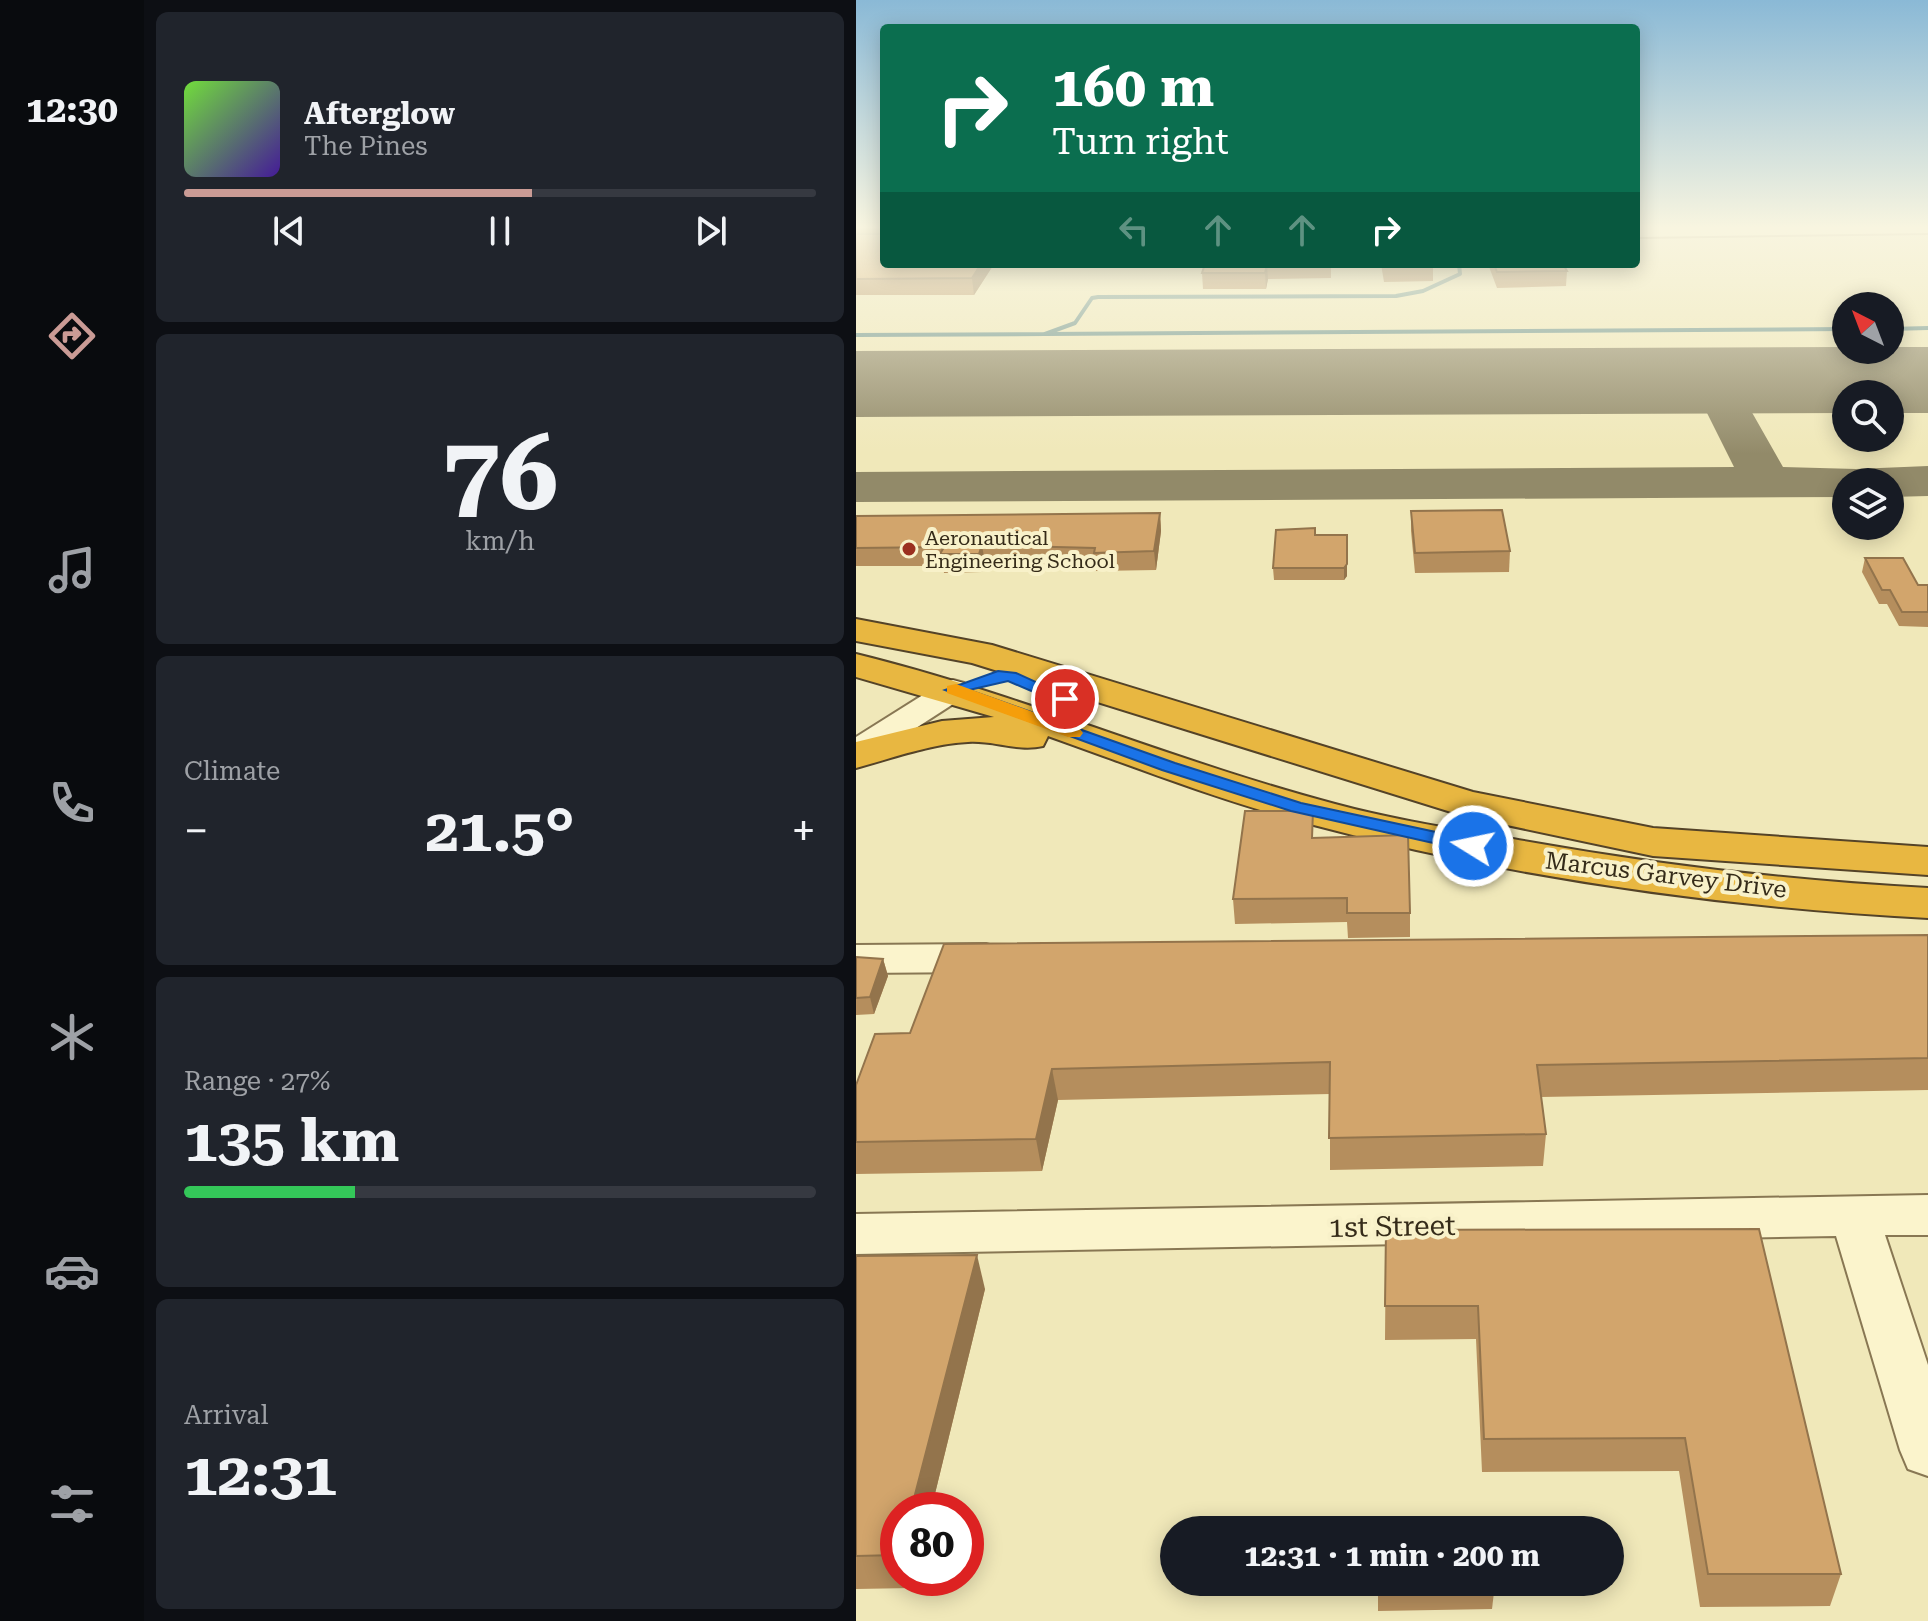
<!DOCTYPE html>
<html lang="en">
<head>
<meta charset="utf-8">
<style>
  body { margin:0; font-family:"Roboto Serif",serif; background:#20242c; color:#f1f3f6; height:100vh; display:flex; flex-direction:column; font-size:30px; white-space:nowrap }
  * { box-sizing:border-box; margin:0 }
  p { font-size:26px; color:#9ea1a6 }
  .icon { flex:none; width:44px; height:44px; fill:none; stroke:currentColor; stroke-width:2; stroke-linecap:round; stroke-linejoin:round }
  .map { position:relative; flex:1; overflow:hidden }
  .side { display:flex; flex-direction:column; gap:12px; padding:12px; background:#0d0f14; width:712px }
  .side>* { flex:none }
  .guide { position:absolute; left:24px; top:24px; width:760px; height:244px; border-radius:8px; box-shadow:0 4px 20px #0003; background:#0b6e4f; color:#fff; overflow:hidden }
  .needle { width:52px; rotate:318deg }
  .fabs { position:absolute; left:976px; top:292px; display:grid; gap:16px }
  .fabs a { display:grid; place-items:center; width:72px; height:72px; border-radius:50%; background:#171b24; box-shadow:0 4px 20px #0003; font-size:40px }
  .speed { position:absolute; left:24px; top:1492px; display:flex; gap:16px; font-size:40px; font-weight:700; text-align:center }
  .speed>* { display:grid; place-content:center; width:104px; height:104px; border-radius:50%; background:#171b24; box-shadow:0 4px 20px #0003; line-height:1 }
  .speed .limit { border:12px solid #d22; background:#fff; color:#111 }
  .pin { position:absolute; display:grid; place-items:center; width:68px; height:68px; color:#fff; margin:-34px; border:4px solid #fff; border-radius:50%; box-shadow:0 2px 8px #0007 }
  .me { position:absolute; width:88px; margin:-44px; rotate:280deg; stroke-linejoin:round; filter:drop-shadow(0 0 6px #0008) }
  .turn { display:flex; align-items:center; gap:28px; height:168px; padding:0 40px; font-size:36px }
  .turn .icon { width:104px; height:104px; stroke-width:2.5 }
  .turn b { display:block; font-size:56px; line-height:68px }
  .lanes { display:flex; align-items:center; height:76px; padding:0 40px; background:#0003; justify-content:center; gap:40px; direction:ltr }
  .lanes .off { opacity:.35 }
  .big { font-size:60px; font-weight:700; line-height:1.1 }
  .side .widget { flex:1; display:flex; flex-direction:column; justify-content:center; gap:12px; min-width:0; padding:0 28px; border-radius:12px; background:#20242c }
  .side .dial { align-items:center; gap:0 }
  .dial b { font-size:104px; line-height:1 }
  .song { display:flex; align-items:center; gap:24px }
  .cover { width:96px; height:96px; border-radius:12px; background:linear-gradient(135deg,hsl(100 70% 55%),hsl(260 70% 35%)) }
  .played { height:8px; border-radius:4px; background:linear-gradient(90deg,#ca9b95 55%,#363941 55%) }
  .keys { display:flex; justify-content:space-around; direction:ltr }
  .heat { display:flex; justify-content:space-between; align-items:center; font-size:44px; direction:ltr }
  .charge { height:12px; border-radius:6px; background:linear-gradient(90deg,#34c759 27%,#363941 0) }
  .trip { position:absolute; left:304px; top:1516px; width:464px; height:80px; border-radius:40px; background:#171b24; box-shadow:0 4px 20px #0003; font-weight:700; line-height:80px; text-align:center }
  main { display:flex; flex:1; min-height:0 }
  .tabs { display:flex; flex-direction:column; width:144px; justify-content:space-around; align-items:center; background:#090b0e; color:#9ea1a6 }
  .tabs .icon { width:56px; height:56px }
  .tabs .selected { color:#ca9b95 }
  .tabs b { font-size:36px; color:#f1f3f6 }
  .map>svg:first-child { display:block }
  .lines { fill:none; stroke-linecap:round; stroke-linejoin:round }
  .stream { stroke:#668e8a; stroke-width:4 }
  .taxiway { fill:#928a69; fill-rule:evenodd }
  .runway { fill:#928a69; fill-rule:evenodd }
  .minor-casing { stroke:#887753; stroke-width:4 }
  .highway-casing { stroke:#544328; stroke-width:4 }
  .minor { fill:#fbf4cc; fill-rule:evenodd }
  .highway { fill:#e8b741; fill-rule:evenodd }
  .wall { fill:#b58e5d }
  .shaded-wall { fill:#93744c }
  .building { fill:#d2a56c; stroke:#93744c; stroke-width:2 }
  .route { fill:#1a73e8; stroke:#114b97; stroke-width:2 }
  .slow { fill:#f59e0b }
  .poi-dot { fill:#9b301f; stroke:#f8f1c9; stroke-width:3 }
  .labels { text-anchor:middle; stroke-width:8; stroke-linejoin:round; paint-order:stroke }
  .far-poi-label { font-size:20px; fill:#352b19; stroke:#f8f1c9; text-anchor:start }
  .street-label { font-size:24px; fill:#352b19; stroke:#f8f1c9 }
  .near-street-label { font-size:28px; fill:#352b19; stroke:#f8f1c9 }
</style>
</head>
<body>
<main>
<nav class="tabs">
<b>12:30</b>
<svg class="icon selected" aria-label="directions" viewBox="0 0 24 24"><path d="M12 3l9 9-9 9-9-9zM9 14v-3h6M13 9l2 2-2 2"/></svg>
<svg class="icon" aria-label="music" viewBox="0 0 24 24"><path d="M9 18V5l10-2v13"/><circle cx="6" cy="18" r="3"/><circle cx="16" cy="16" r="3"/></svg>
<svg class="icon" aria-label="phone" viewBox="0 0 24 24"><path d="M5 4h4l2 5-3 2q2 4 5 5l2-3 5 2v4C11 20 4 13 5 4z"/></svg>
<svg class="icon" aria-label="climate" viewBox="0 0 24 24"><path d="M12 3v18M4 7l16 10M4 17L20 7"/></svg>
<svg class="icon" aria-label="car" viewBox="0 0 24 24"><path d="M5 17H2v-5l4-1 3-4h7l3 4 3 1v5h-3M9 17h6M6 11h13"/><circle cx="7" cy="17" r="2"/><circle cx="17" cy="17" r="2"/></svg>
<svg class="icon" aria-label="filters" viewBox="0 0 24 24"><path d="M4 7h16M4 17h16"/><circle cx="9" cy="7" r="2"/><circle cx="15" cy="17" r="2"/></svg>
</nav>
<section class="side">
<div class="widget">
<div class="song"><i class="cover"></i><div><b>Afterglow</b><p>The Pines</p></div></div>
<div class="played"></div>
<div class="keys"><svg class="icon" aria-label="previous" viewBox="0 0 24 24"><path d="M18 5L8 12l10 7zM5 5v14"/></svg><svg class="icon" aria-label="pause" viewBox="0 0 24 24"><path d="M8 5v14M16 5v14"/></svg><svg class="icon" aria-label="next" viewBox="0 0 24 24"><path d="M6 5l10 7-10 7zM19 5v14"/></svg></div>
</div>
<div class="widget dial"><b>76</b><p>km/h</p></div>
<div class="widget"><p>Climate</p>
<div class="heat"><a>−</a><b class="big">21.5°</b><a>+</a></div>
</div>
<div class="widget"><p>Range · 27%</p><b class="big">135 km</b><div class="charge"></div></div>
<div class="widget"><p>Arrival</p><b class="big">12:31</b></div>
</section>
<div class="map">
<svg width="1072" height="1621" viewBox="0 0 1072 1621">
  <rect width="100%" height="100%" fill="#f0e8b9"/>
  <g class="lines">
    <g class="stream">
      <polyline points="1034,329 1072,328"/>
      <polyline points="189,334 990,329"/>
      <polyline points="0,335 189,334 219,323 236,298 242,297 540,296 567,291 604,274 603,264"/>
    </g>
    <polygon class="taxiway" points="857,368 873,372 927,467 1000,469 1072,466 1072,496 1034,497 1034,482 990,482 990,497 0,502 0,472 878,467 835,381 841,372"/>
    <polygon class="runway" points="990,347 990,350 1034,350 1034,347 1072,347 1072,413 1034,413 1034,394 990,394 990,413 0,417 0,351"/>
    <defs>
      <g id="minor">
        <polygon points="780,227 1072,227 1072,233 780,237"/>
        <polygon points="97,680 108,683 113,690 108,697 12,759 0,762 0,737 86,683"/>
        <polygon points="130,944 144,948 150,958 144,968 130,972 0,973 0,945"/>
        <polygon points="1072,1195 1072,1235 1029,1235 1072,1365 1072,1476 1052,1469 1044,1450 980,1236 0,1254 0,1214"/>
      </g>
      <g id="highway">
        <polygon points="0,619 136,645 617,792 797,828 1072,847 1072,875 797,856 608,816 116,663 0,641"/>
        <path d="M0,654C163,694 317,761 479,804C538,820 598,829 657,839C795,864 933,881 1072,888V918C864,907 652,877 450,823C362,800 277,766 192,736L187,746C162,752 137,740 112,742C74,744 37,758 0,768V742L86,721L138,717L0,677Z"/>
      </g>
    </defs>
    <use href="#minor" class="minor-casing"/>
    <use href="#highway" class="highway-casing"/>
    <use href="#minor" class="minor"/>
    <use href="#highway" class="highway"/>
  </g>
  <g class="wall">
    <polygon points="0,227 28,227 138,264 118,295 0,295"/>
    <polygon points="349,264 475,264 475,278 412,279 410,289 347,289 346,273"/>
    <polygon points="525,264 577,264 577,281 528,282"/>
    <polygon points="632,264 707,264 711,271 710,286 641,288"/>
    <polygon points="555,511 654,551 653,572 559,573 555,531"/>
    <polygon points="304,513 305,531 300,570 240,571 240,566 129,563 126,572 88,573 87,566 0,566 0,516"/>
    <polygon points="460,535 491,535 491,576 488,580 418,580 417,568"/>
    <polygon points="1009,558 1062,585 1072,585 1072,627 1043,626 1031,604 1023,604 1006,572"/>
    <polygon points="458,838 554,913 554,937 492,938 491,922 379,924 377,899"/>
    <polygon points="1072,935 1072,1090 685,1097 690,1134 687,1166 474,1170 474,1094 202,1100 186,1171 0,1174 0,1085 54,1033"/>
    <polygon points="0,957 27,959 32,976 18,1014 0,1015"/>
    <polygon points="903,1229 985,1574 974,1606 844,1607 823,1471 626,1472 620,1339 529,1340 530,1230"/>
    <polygon points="0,1256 129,1289 75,1510 42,1510 42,1578 58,1578 56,1588 0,1589"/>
    <polygon points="522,1582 638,1592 636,1609 522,1611"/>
  </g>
  <g class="shaded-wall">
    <polygon points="125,264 138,264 118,295 116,278"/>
    <polygon points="411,264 412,279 410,289 409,273"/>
    <polygon points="304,513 305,531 300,570 298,551"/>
    <polygon points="126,545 129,563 126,572 123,554"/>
    <polygon points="491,564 491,576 488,580 488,568"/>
    <polygon points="27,959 32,976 18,1014 14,997"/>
    <polygon points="196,1069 202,1100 186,1171 180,1139"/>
    <polygon points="121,1255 129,1289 75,1510 55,1510"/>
    <polygon points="52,1578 58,1578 56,1588"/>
  </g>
  <g class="building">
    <polygon points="27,227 28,227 28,264 125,264 116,278 0,279 0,234 25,234"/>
    <polygon points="349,264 411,264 409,273 346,273"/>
    <polygon points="528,264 577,264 577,265 528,266"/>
    <polygon points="638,264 707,264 711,271 641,272"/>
    <polygon points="646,510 654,551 559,553 555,511"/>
    <polygon points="304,513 298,551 238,553 239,548 126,545 123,554 84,554 88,547 0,548 0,516"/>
    <polygon points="459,528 459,535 491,535 491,564 488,568 417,568 420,530"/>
    <polygon points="1009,558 1047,558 1062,585 1072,585 1072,612 1046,612 1034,590 1026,590"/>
    <polygon points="389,811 457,811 456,838 552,835 554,913 491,913 491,898 377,899"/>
    <polygon points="1072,935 1072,1058 681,1065 690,1134 473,1138 474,1062 196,1069 180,1139 0,1142 0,1085 19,1034 54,1033 88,944"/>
    <polygon points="0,957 27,959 14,997 0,998"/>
    <polygon points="903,1229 985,1574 852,1574 829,1438 628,1439 622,1306 529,1306 530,1230"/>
    <polygon points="121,1255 55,1510 42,1510 42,1555 0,1556 0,1256"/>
    <polygon points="632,1518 633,1530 522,1530 522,1520"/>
    <polygon points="522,1582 637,1582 638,1592 522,1594"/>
  </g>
  <linearGradient id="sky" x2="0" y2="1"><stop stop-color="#8ab9d6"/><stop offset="0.5" stop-color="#f8f5e0"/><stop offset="1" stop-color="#f8f5e0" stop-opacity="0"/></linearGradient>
  <rect width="1072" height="454" fill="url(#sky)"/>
  <polygon class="route" points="142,671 160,673 217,699 203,703 152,681 113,690 319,763 445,803 617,840 627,846 617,852 435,811 306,770 89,690"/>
  <polygon class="slow" points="100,684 224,729 227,733 224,737 212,737 91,693 91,686"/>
  <circle class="poi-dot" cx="53" cy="549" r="8"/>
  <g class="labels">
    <g class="far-poi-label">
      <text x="69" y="545">Aeronautical<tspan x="69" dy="23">Engineering School</tspan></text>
    </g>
    <g class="street-label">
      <text transform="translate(810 875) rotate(7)" y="8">Marcus Garvey Drive</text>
    </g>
    <g class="near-street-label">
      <text transform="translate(536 1226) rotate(-1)" y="10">1st Street</text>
    </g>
  </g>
</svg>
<div class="fabs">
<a><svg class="needle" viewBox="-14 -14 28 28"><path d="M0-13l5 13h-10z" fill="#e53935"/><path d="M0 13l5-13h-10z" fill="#9ea1a6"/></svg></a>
<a><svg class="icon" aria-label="search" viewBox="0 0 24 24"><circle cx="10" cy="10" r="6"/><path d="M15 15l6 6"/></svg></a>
<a><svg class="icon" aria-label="layers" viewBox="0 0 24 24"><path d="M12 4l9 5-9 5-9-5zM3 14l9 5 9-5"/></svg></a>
</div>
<div class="speed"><div class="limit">80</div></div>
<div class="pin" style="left:209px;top:699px;background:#d93025"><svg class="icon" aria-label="arrive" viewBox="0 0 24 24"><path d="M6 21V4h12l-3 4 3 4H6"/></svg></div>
<svg class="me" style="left:617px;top:846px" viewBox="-20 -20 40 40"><circle r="17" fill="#1a73e8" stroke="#fff" stroke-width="3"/><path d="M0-11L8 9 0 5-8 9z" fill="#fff"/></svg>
<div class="trip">12:31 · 1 min · 200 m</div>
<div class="guide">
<div class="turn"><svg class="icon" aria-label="right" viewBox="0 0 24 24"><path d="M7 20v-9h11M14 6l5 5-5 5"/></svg><div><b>160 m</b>Turn right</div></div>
<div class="lanes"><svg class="icon off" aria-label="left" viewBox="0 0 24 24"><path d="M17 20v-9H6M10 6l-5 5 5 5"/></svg><svg class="icon off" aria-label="ahead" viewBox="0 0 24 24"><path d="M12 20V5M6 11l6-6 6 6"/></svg><svg class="icon off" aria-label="ahead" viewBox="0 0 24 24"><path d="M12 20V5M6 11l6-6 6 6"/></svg><svg class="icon" aria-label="right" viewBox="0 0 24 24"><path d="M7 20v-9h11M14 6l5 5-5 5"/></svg></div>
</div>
</div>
</main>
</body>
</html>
